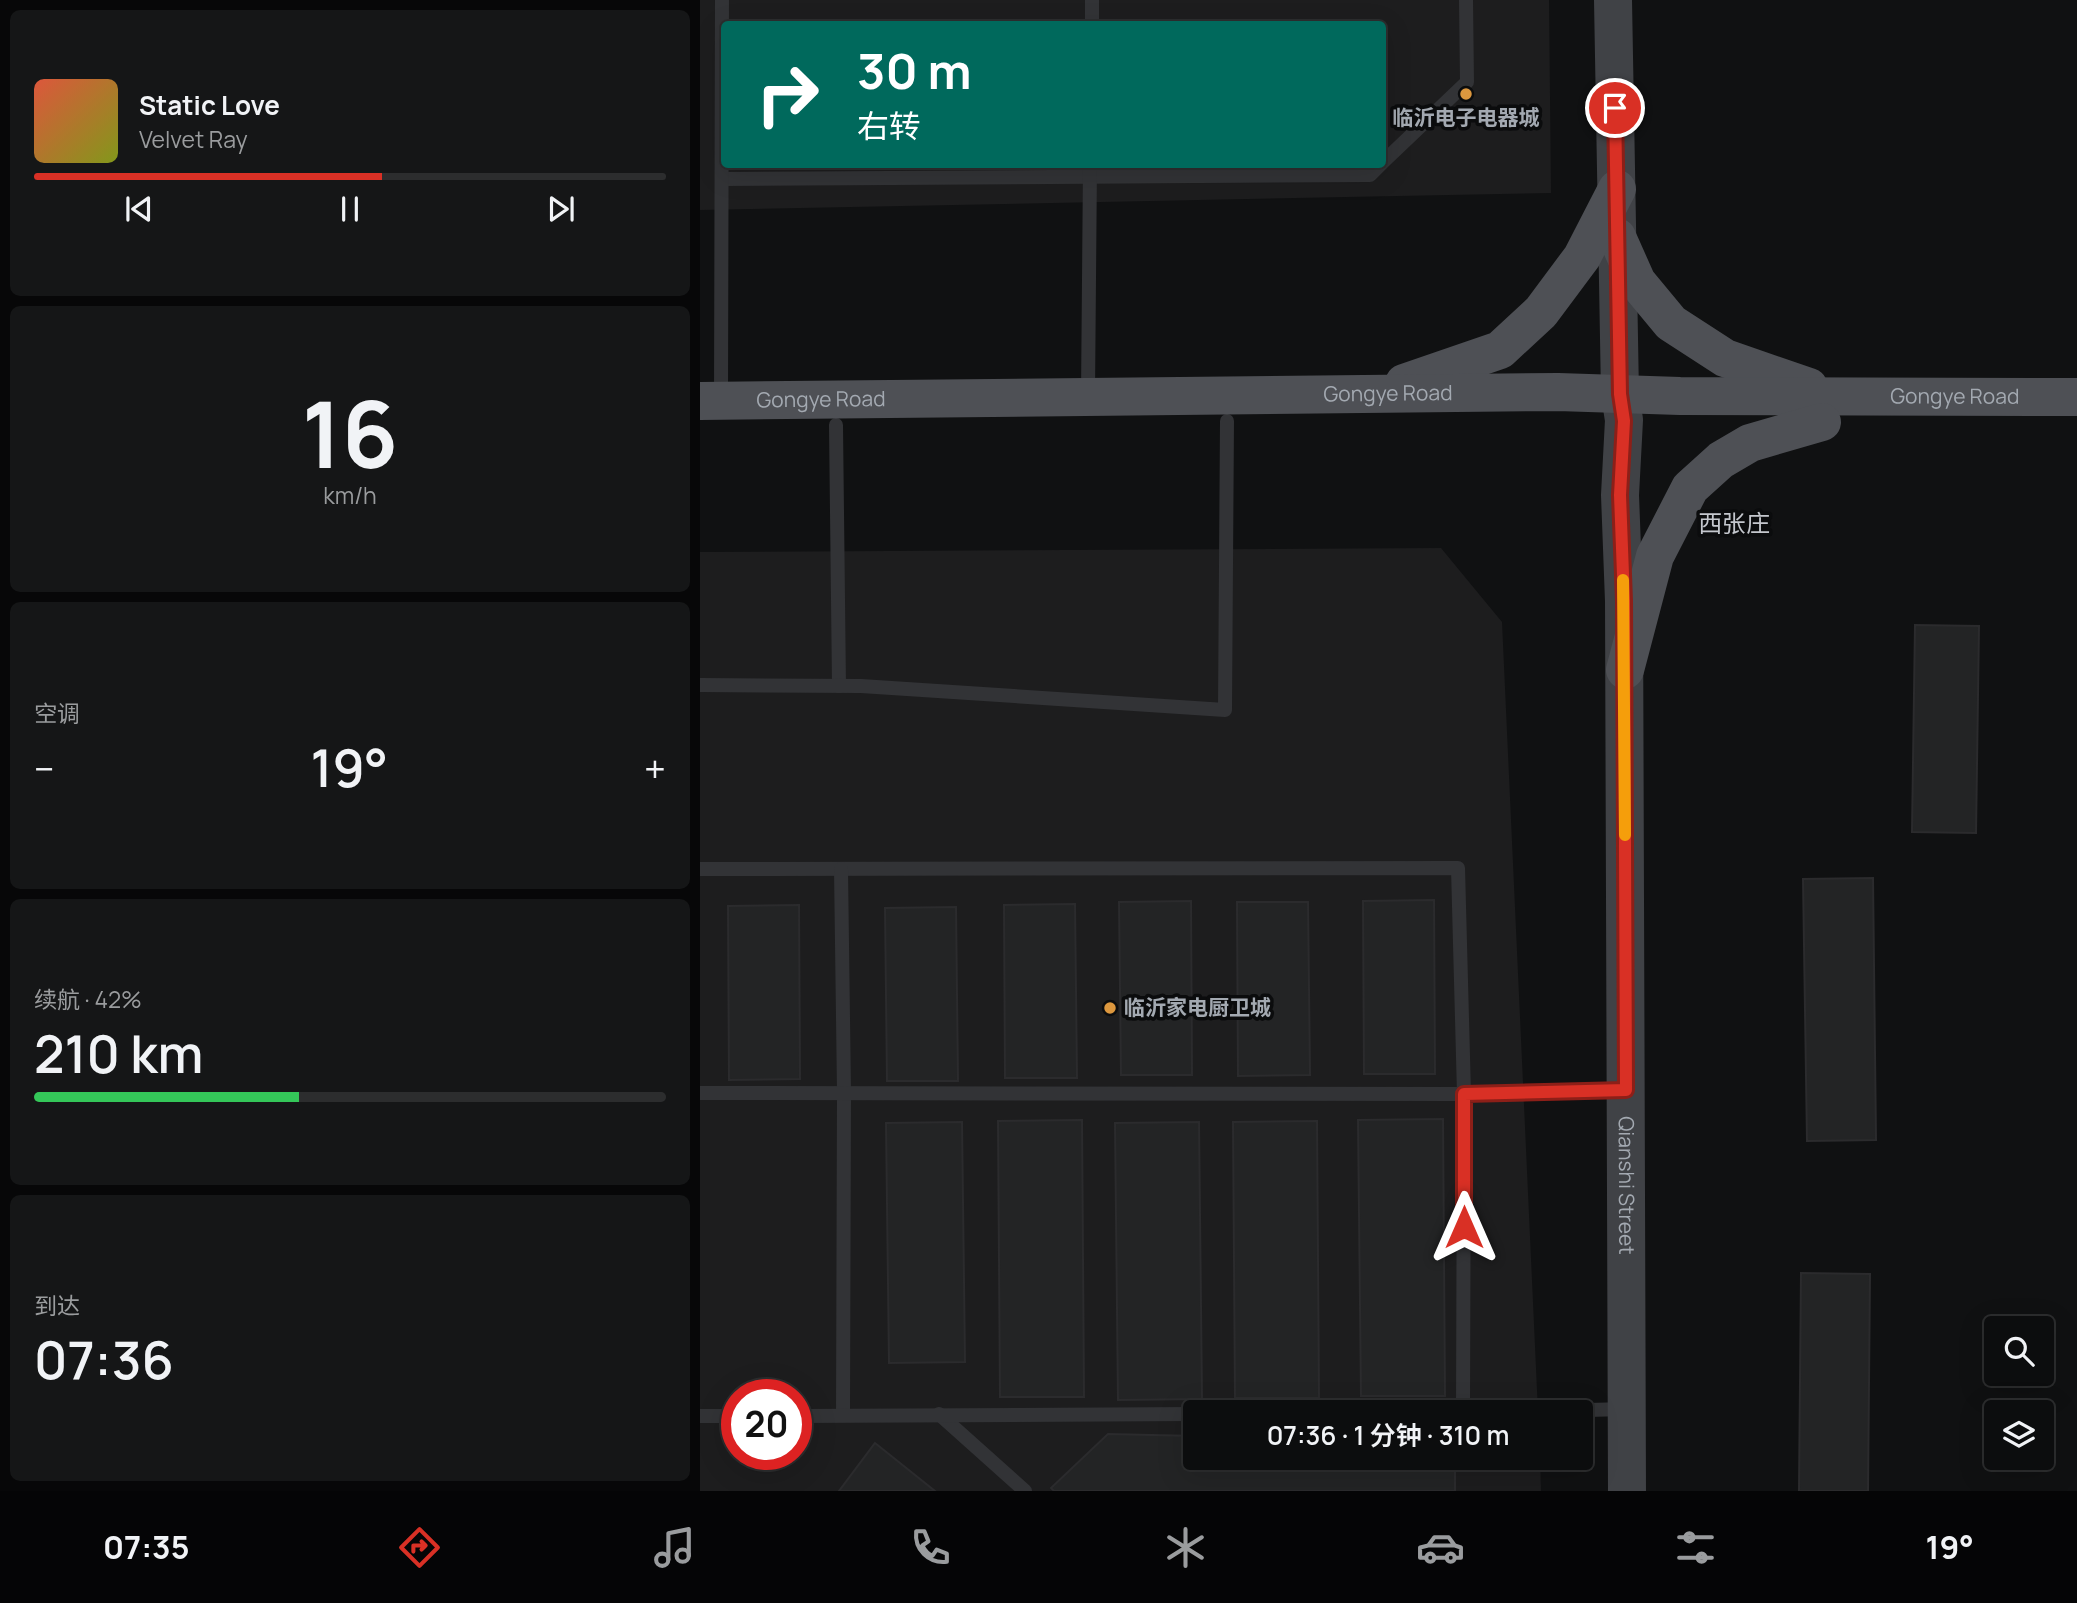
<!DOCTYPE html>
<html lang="zh">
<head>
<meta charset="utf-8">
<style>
  body { margin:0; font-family:Manrope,"Noto Sans SC",sans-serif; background:#151617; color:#f1f3f6; height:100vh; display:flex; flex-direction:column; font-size:26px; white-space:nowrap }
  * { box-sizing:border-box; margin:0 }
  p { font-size:23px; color:#9a9c9e }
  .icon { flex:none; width:38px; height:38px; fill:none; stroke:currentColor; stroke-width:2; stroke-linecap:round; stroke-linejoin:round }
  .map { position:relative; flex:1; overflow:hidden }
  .panel { display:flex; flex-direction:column; gap:10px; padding:10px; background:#070708; width:700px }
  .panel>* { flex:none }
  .banner { position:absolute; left:21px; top:21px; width:665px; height:147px; border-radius:7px; box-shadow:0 7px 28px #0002,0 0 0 2px #2c2d2e; background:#00695c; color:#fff; overflow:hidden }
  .fabs { position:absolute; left:1284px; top:1316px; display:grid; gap:14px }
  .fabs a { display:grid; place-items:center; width:70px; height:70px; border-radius:7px; background:#0c0d0e; box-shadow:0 7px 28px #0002,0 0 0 2px #2c2d2e; font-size:35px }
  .speed { position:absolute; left:21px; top:1379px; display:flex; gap:14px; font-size:35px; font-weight:700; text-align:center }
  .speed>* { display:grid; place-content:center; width:91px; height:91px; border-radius:50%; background:#0c0d0e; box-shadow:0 7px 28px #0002,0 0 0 2px #2c2d2e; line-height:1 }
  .speed .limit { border:10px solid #d22; background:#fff; color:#111 }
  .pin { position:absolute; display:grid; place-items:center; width:60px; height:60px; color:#fff; margin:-30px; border:4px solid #fff; border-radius:50%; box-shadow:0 2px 7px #0007 }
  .me { position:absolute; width:77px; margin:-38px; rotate:0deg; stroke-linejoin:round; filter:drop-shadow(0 0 5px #0008) }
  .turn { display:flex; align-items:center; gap:24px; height:147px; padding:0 21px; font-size:32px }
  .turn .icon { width:91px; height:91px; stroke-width:2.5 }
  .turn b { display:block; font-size:49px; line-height:60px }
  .big { font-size:52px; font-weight:600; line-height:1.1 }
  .panel .widget { flex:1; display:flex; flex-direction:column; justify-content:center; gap:10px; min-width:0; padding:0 24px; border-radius:10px; background:#151617 }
  .panel .dial { align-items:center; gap:0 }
  .dial b { font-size:91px; line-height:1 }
  .song { display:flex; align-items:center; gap:21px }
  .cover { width:84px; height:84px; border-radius:10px; background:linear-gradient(135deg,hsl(10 70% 55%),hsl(70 70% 35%)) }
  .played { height:7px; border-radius:4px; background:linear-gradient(90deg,#d93025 55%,#2c2d2e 55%) }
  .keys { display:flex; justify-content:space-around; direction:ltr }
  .heat { display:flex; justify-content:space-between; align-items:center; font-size:38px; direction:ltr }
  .charge { height:10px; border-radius:5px; background:linear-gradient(90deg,#34c759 42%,#2c2d2e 0) }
  .trip { position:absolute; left:483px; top:1400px; width:410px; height:70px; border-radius:7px; background:#0c0d0e; box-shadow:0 7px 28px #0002,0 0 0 2px #2c2d2e; font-weight:600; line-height:70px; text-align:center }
  .dock { display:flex; height:112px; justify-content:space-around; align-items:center; background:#050506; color:#9a9c9e }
  .dock .icon { width:49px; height:49px }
  .dock .current { color:#d93025 }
  .dock b { font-size:32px; color:#f1f3f6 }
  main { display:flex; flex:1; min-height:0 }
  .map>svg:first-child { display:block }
  .built { fill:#1d1d1e; fill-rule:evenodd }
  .building { fill:#232425; stroke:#2b2b2d; stroke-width:2 }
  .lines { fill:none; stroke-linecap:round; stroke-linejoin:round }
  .service { stroke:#323336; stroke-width:14 }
  .secondary { stroke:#404246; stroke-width:38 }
  .primary { stroke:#4e5055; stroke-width:38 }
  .route-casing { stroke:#8d1f18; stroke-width:18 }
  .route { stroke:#d93025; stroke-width:12 }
  .slow { stroke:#f59e0b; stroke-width:12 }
  .poi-dot { fill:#dc973e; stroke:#0b0c0d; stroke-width:2.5 }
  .labels { text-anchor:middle; stroke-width:7; stroke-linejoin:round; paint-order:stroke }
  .poi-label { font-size:21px; font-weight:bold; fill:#a3a9b1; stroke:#0b0c0d }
  .street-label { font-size:21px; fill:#a3a9b1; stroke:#0b0c0d }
  .quarter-label { font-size:24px; fill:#c4c7cd; stroke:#0b0c0d }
</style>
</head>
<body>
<main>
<section class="panel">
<div class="widget">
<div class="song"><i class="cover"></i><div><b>Static Love</b><p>Velvet Ray</p></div></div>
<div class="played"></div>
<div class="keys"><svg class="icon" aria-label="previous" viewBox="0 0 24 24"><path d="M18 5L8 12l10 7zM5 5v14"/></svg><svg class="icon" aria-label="pause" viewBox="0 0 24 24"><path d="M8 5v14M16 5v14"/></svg><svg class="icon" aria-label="next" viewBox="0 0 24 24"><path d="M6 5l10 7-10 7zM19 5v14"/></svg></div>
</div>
<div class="widget dial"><b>16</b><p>km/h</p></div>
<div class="widget"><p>空调</p>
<div class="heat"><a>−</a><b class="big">19°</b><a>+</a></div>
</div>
<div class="widget"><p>续航 · 42%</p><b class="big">210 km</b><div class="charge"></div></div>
<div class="widget"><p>到达</p><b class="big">07:36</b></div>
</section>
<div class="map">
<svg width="1377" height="1491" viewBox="0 0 1377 1491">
  <rect width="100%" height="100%" fill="#101112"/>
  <g class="built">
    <path d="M0,0H849L851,193L0,210ZM24,24H682V164H24Z"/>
    <path d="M741,548L802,622L838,1412H495V1458H840L841,1491H0V552ZM37,1395H96V1454H37Z"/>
  </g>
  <g class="building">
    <polygon points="1215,625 1279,626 1276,833 1212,832"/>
    <polygon points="1173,878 1176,1140 1107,1141 1103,879"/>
    <polygon points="734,900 735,1074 664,1074 663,901"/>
    <polygon points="491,901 492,1075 421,1075 419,902"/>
    <polygon points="537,902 608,902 610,1075 538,1076"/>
    <polygon points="375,904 377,1078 305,1078 304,905"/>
    <polygon points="99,905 100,1079 29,1080 28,906"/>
    <polygon points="256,907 258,1081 187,1081 185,908"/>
    <polygon points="743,1119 745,1396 661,1396 658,1120"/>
    <polygon points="382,1120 384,1397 300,1397 298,1121"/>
    <polygon points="617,1121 619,1398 535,1398 533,1122"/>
    <polygon points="262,1122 265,1362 189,1363 186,1123"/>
    <polygon points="499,1122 502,1399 418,1400 415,1123"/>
    <polygon points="1101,1273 1170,1274 1168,1491 1099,1491"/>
    <polygon points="408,1434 495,1436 495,1458 755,1458 755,1491 354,1491 351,1488"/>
    <polygon points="175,1443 235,1491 139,1491"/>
  </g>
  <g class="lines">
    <g class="service">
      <polyline points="392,0 392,24"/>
      <polyline points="682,163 767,82 766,0"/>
      <polyline points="22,179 670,175 681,164"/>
      <polyline points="388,394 390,164"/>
      <polyline points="21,399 22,0"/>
      <polyline points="136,425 139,686"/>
      <polyline points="0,685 161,686 525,710 527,421"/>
      <polyline points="0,869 758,868 764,1094 763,1412"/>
      <polyline points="141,869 144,1092 143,1415"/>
      <polyline points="0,1093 764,1094 924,1090"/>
      <polyline points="819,1412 925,1409"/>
      <polyline points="239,1414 325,1491"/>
      <polyline points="0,1416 37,1416"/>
      <polyline points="96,1416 495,1414"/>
    </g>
    <path class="secondary" id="s1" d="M913,0L920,394L924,420L920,495L924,601L927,1491"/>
    <g class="primary">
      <polyline points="917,237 937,282 971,323 1025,358 1109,387"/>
      <polyline points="704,383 800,350 841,312 882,257 917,189"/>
      <path id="s2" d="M0,401L858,392L980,396L1377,397"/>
      <polyline points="925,670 955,556 990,488 1021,460 1050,443 1122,422"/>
    </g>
  </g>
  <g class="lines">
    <defs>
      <polyline id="route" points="764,1227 764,1094 926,1090 924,601 920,495 924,421 920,394 915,108"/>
    </defs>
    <use href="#route" class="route-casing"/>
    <use href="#route" class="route"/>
    <polyline class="slow" points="923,580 925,835"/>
  </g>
  <g class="poi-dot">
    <circle cx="766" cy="94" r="7"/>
    <circle cx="410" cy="1008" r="7"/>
  </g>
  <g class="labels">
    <g class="poi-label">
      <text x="766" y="125">临沂电子电器城</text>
      <text x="424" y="1015" text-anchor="start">临沂家电厨卫城</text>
    </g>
    <g class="street-label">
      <text dy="7" stroke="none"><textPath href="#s2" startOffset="688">Gongye Road</textPath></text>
      <text dy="7" stroke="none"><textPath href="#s2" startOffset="1255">Gongye Road</textPath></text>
      <text dy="7" stroke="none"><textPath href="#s2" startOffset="121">Gongye Road</textPath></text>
      <text dy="7" stroke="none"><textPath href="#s1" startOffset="1186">Qianshi Street</textPath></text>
    </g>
    <g class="quarter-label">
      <text x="1034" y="532">西张庄</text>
    </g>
  </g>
</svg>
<div class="fabs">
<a><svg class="icon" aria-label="search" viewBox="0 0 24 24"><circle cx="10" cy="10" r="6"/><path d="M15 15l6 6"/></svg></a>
<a><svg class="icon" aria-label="layers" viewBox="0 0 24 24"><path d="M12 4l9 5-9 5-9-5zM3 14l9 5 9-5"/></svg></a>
</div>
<div class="speed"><div class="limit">20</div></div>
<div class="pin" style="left:915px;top:108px;background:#d93025"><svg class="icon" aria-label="arrive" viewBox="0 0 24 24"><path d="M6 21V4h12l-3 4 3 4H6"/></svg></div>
<svg class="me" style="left:764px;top:1227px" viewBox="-20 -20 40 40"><path d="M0-17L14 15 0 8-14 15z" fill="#d93025" stroke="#fff" stroke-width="4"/></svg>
<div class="trip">07:36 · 1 分钟 · 310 m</div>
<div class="banner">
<div class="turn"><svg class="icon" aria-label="right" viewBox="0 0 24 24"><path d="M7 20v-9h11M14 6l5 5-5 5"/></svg><div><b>30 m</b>右转</div></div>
</div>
</div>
</main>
<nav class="dock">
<b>07:35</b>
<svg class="icon current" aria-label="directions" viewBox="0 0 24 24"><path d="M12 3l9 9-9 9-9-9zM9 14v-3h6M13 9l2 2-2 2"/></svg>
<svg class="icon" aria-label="music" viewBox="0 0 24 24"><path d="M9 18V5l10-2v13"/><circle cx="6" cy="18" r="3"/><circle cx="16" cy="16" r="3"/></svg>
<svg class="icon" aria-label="phone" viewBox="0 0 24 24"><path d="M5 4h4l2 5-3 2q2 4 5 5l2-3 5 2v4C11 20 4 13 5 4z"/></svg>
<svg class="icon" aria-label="climate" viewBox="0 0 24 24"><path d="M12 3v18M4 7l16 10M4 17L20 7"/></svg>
<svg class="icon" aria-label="car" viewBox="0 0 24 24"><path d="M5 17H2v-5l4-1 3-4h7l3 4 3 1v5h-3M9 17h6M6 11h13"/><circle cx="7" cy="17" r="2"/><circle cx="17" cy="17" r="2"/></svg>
<svg class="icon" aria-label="filters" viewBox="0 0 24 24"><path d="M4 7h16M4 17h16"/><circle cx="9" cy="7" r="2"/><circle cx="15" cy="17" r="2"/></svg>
<b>19°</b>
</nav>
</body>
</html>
